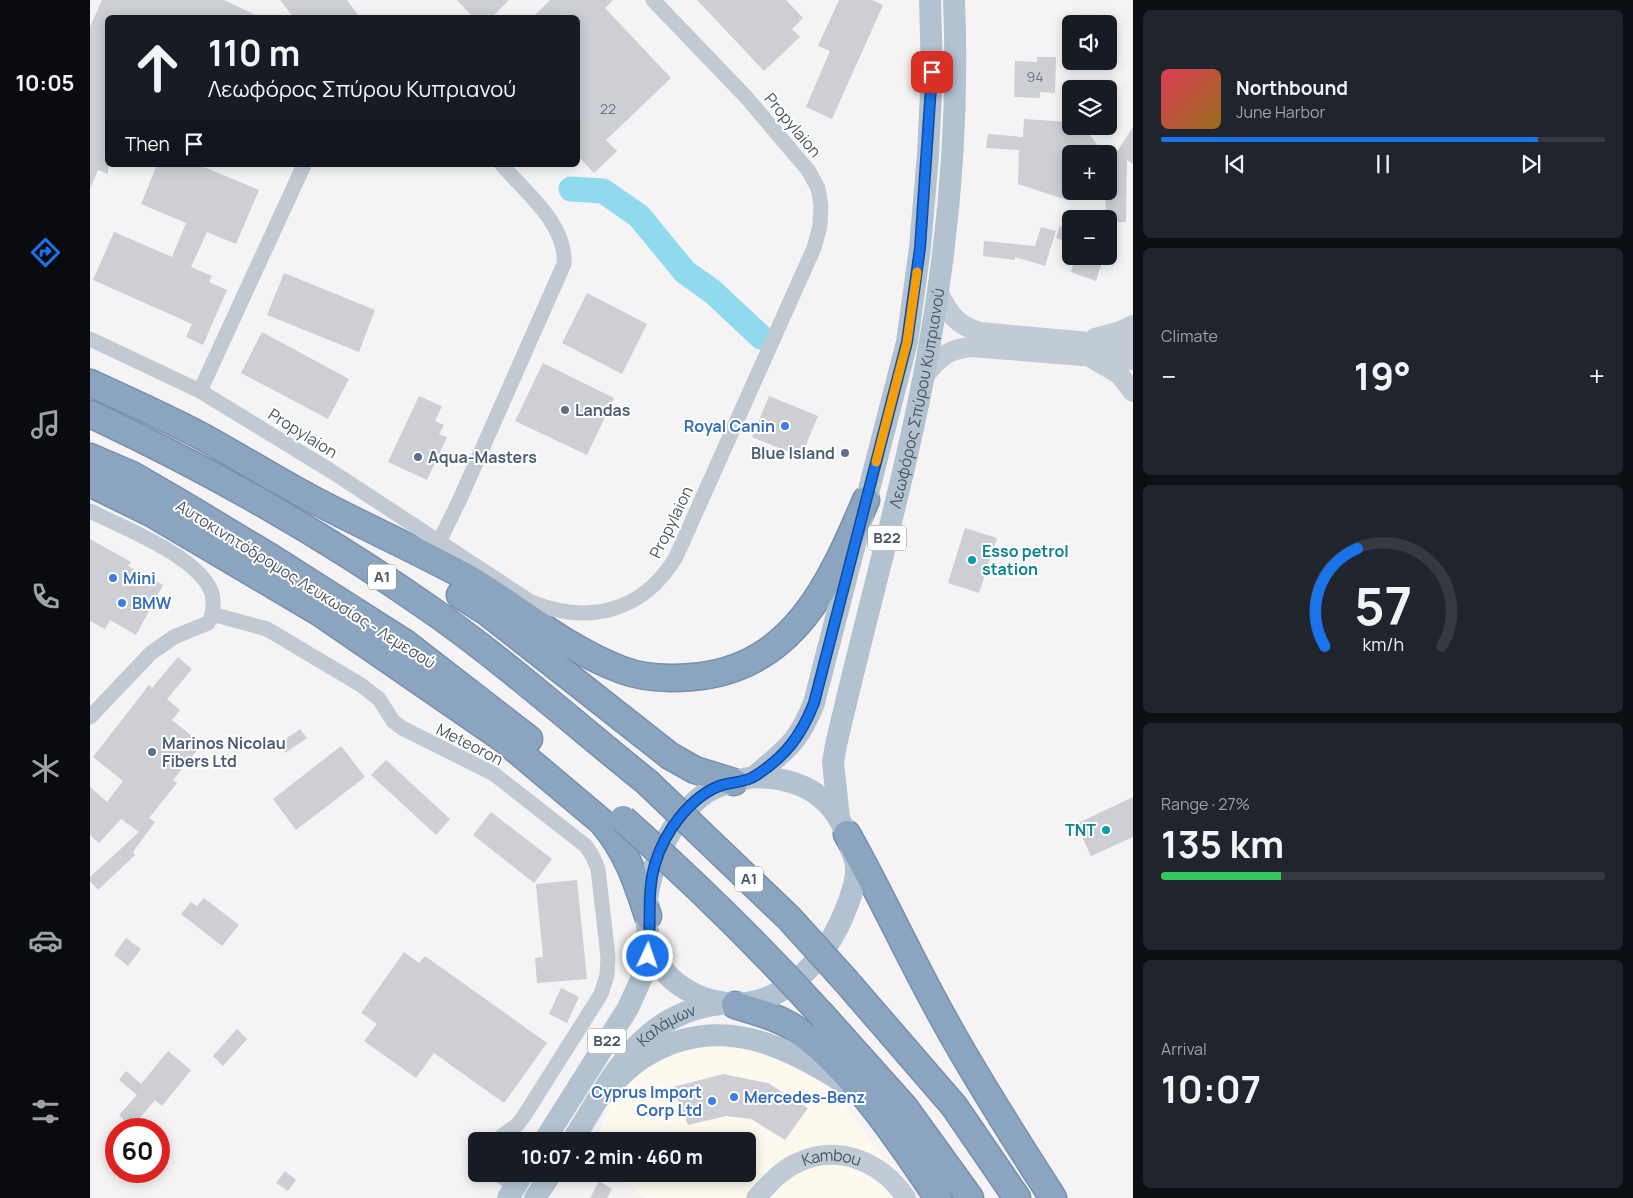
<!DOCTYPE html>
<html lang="en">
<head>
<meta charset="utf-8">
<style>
  body { margin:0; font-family:Manrope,sans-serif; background:#20242c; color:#f1f3f6; height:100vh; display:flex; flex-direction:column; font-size:19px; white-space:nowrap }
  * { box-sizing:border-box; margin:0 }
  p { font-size:16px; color:#9ea1a6 }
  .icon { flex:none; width:28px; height:28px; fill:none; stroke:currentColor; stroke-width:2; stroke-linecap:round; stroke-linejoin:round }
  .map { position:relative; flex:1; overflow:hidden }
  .sheet { display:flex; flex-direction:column; gap:10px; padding:10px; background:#0d0f14; width:500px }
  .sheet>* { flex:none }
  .top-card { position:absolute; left:15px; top:15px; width:475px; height:152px; border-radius:8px; box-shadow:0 2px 12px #0003; background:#171b24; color:#f1f3f6; overflow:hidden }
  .buttons { position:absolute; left:972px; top:15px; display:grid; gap:10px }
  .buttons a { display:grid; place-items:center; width:55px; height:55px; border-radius:8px; background:#171b24; box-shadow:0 2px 12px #0003; font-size:25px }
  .speed { position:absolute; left:15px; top:1118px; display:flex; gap:10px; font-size:25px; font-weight:700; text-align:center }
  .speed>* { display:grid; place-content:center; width:65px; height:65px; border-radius:50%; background:#171b24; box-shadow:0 2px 12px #0003; line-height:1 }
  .speed .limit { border:8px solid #d22; background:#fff; color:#111 }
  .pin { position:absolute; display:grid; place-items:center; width:42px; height:42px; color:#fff; margin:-21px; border-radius:10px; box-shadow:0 2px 8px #0006 }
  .me { position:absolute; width:55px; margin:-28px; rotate:3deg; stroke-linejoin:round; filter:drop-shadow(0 0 4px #0008) }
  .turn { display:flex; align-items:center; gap:18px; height:105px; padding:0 20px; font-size:22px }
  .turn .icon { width:65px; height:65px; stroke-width:2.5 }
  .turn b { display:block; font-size:35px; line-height:42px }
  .then { display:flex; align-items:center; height:48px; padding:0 20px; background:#0003; gap:10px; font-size:19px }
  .big { font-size:38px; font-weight:700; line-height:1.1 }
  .sheet .widget { flex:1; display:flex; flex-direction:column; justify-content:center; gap:8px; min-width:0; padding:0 18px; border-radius:8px; background:#20242c }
  .sheet .dial { align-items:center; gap:0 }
  .dial svg { height:130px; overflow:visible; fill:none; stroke:#363941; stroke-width:7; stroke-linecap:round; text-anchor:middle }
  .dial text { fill:#f1f3f6; stroke:none }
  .song { display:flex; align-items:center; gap:15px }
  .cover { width:60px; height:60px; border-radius:8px; background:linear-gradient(135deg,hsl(350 70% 55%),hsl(40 70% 35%)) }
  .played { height:5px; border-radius:2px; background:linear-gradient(90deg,#1a73e8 85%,#363941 85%) }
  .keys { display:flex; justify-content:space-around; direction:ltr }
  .heat { display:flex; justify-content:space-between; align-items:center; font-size:28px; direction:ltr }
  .charge { height:8px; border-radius:4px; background:linear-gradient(90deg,#34c759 27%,#363941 0) }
  .trip { position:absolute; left:378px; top:1132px; width:288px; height:50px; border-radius:8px; background:#171b24; box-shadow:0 2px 12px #0003; font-weight:700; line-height:50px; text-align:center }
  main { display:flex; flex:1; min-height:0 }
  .menu { display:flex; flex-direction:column; width:90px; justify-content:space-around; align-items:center; background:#090b0e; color:#9ea1a6 }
  .menu .icon { width:35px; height:35px }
  .menu .active { color:#1a73e8 }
  .menu b { font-size:22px; color:#f1f3f6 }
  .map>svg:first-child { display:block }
  .commercial { fill:#fdf9ef }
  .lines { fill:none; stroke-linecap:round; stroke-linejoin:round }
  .river { stroke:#90daee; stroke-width:25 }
  .building { fill:#cdcfd5 }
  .highway-casing { stroke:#7690ad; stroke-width:29 }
  .street { stroke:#c1cad2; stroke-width:15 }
  .secondary { stroke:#c1cbd6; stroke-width:20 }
  .primary { stroke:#b3c2d1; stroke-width:22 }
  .highway { stroke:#8ba5c1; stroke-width:26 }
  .highway-bridge-casing { stroke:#7690ad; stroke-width:29; stroke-linecap:butt }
  .highway-bridge { stroke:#8ba5c1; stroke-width:26 }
  .route-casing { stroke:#114b97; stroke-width:12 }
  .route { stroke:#1a73e8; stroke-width:9 }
  .slow { stroke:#f59e0b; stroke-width:9 }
  .service-dot { fill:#5c6f8a; stroke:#fff; stroke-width:2 }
  .shop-dot { fill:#3f7fe0; stroke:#fff; stroke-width:2 }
  .culture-dot { fill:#0f9aa8; stroke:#fff; stroke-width:2 }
  .labels { text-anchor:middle; stroke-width:4; stroke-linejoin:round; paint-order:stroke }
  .number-label { font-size:14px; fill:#6b747e }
  .shield { fill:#fff; stroke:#808990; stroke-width:1 }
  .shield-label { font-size:15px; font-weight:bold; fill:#4a5661 }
  .street-label { font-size:16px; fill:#4a5661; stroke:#fff }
  .service-label { font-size:16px; font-weight:bold; fill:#4e5e75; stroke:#fff; text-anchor:start }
  .shop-label { font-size:16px; font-weight:bold; fill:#366cbe; stroke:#fff; text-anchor:start }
  .culture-label { font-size:16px; font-weight:bold; fill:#0d838f; stroke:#fff; text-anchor:start }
</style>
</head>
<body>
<main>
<nav class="menu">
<b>10:05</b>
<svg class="icon active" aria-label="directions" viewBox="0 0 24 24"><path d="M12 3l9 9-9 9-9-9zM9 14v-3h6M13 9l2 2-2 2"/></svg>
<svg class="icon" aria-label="music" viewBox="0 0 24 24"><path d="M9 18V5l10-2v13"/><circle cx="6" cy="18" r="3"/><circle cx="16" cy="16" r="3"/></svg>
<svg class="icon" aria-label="phone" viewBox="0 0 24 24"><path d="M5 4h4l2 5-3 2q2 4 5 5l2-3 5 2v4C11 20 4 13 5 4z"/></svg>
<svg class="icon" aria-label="climate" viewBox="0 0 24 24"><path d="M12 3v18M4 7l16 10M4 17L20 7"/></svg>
<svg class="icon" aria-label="car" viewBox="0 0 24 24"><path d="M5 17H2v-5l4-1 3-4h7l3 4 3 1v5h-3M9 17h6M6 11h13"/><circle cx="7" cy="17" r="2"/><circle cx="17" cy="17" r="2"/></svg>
<svg class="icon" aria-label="filters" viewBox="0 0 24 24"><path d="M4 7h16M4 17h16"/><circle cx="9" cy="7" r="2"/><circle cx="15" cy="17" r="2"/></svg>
</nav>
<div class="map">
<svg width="1043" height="1198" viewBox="0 0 1043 1198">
  <rect width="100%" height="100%" fill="#f5f3f3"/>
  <polygon class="commercial" points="606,1035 698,1046 756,1106 821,1198 555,1198 527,1174 656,1174 656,1141 505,1141 530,1082"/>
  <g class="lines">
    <polyline class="river" points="481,189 513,191 549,216 595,272 623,292 671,337"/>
  </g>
  <g class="building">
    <polygon points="12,0 134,0 172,18 18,18 18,174 8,170 0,189 0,27"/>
    <polygon points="190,0 257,0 270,18 204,18"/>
    <polygon points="367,0 419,0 401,18 384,18"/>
    <polygon points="460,0 523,0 515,8 581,78 516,140 527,151 504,173 488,156 488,18 442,18"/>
    <polygon points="607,0 696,0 713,18 702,29 710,37 674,71"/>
    <polygon points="749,0 782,0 793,5 742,119 716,107 740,51 728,46"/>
    <polygon points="947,57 966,57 965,93 950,92 950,98 924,97 925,61 947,62"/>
    <polygon points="934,119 981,122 981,126 993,126 1008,146 1007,154 981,154 981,193 977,200 928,184 929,150 896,148 898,134 933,137"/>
    <polygon points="1043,127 1043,164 1037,160 1036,222 1019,222 1019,219 1015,219 1016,191 1019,191 1019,164"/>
    <polygon points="67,165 109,165 169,190 146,244 117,232 101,267 122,276 119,282 137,290 113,345 96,337 102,324 3,280 24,232 82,257 96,223 51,204"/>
    <polygon points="970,226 981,231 977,242 966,238"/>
    <polygon points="951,227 966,231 955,266 925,257 925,260 893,256 894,241 945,246"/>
    <polygon points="986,256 1014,256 1006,281 981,272"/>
    <polygon points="194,273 285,310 269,352 177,315"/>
    <polygon points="497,293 557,324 532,374 472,343"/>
    <polygon points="172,332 259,379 238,419 151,373"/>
    <polygon points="453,363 524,398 497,455 425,421"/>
    <polygon points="329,396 352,406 345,421 354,425 349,434 357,437 337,480 298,462"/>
    <polygon points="679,396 728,416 711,457 662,437"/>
    <polygon points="875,528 907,538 889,593 858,583"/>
    <polygon points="0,539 41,562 38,566 73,585 46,635 20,620 15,629 0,621"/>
    <polygon points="88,657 102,669 77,699 90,710 82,720 112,744 83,780 87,783 59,818 65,822 43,852 45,855 8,890 0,881 0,877 49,832 31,819 9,843 0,835 0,787 17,802 33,781 3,757 59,685 62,688"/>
    <polygon points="210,729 217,738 195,753 188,744"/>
    <polygon points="251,746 275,777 206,830 183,799"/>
    <polygon points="296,760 360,819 346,835 281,775"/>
    <polygon points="1043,797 1043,837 1001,856 986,824"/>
    <polygon points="401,812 462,859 444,883 383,835"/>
    <polygon points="487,880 497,979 447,983 445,958 453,957 446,884"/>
    <polygon points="114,898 149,925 132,946 91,914 101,902 107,906"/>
    <polygon points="36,938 51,949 38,966 24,955"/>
    <polygon points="314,952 329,963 335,956 457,1043 414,1103 344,1053 326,1078 274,1041 287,1024 271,1013"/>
    <polygon points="471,988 489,997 477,1023 459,1014"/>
    <polygon points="147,1029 157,1039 133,1066 123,1056"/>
    <polygon points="78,1051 101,1070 72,1106 65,1100 49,1119 59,1129 43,1129 29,1115 47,1095 29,1080 36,1071 51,1084"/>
    <polygon points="633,1074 678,1083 718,1108 695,1140 661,1119 636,1116 598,1125 583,1087"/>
    <polygon points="195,1171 206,1180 198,1191 186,1183"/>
    <polygon points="509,1181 522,1189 517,1198 500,1198"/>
  </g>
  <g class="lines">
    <defs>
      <g id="highway">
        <path d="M0,383C37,400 75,417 111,436C148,456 184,479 222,499C273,526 327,550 378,578C429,608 476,649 532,670C553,678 579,679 602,677C704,669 741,582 776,500"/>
        <path d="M0,414C120,470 239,538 347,614C420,666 487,726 557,782"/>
        <polyline points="0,457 42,475 92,504 180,557 315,643 439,739"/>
        <path d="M0,483L63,514L232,614L412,738L512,822C536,849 547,882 558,916"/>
        <polyline points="370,595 397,612 580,756 605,770 644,782"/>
        <path d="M757,834C792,896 821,961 856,1023C889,1083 926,1140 963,1198"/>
        <polyline points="756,981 864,1106 927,1198"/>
        <path d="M645,1005C663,1011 683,1015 699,1025C755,1058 812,1144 848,1198"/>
        <polyline points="732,1015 815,1108 880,1198"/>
      </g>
    </defs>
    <use href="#highway" class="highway-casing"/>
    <g class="street">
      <path d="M0,339L110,391L241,471L441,602C499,625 553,612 586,557L724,248L730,226L731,205L728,188L718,170L656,97L563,0"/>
      <polyline points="110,391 214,165"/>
      <path d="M0,511C31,527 128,563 123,605C123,612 122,618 118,623L84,637L61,653L0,717"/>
      <path d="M349,542L370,499L474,264C477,224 435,192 412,165"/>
      <polyline points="122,614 177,629 271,685 289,699 303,721 312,728 404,774 496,846 503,857 508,869 518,957 517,975 511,994 434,1116 427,1125 405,1141"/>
      <polyline points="408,1174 425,1186"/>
    </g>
    <g class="secondary">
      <path d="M848,291C858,313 866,325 890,332L1043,346"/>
      <polyline points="1005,338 1031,331 1043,325"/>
      <polyline points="1003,359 1029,374 1043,392"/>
      <path d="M833,378C847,359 857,349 881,347L1043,360"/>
      <path id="s1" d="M666,1198C678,1185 691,1170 707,1163C748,1143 792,1162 816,1198"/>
    </g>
    <g class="primary">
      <path d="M664,777C696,749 707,745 724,703L817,342L830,248L838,154L842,72L840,0"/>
      <path d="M664,777C712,778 746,796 760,845C762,852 766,860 766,867C767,880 760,899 755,911C735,963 685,1016 625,1001C607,997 588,987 576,973C533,923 567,826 617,792C631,784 648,780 664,777Z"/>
      <path id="s2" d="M749,819L743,762L746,745C776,613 815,482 839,348C859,234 869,116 864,0"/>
      <path d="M513,1094C526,1081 540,1065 556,1056C628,1012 696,1045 759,1086"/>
      <polyline points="454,1141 538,1008 553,975 559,941"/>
      <path id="s3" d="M482,1141C522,1079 548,1014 630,1004"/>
      <polyline points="418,1198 433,1174"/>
      <polyline points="445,1198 461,1174"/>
    </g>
    <use href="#highway" class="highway"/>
    <defs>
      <g id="highway-bridge">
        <polyline points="557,782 699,918 756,981"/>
        <path d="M533,819C603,881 669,946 732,1015"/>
      </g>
    </defs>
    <use href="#highway-bridge" class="highway-bridge-casing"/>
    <use href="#highway-bridge" class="highway-bridge"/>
  </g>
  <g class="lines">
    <defs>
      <path id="route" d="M558,956C562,925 556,895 565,864C574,833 600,796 632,785C642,782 657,782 665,776C695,757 711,736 724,703L817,342L830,248L842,72"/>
    </defs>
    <use href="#route" class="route-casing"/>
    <use href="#route" class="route"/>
    <polyline class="slow" points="786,462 817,342 827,272"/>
  </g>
  <g class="service-dot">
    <circle cx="475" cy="410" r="5"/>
    <circle cx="755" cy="453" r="5"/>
    <circle cx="328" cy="457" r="5"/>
    <circle cx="62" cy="752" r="5"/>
  </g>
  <g class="shop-dot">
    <circle cx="695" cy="426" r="5"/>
    <circle cx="23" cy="578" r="5"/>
    <circle cx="32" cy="603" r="5"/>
    <circle cx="644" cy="1097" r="5"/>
    <circle cx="622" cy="1101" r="5"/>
  </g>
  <g class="culture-dot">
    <circle cx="882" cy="560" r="5"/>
    <circle cx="1016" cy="830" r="5"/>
  </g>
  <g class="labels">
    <g class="number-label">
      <text x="945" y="82">94</text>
      <text x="518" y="114">22</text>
    </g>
    <g class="shield">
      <rect x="778" y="525.5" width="38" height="25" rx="4"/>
      <rect x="278" y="564.5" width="28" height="25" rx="4"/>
      <rect x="645" y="866.5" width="28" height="25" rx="4"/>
      <rect x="498" y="1028.5" width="38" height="25" rx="4"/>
    </g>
    <g class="shield-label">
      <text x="797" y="543">B22</text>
      <text x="292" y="582">A1</text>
      <text x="659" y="884">A1</text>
      <text x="517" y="1046">B22</text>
    </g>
    <g class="street-label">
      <text transform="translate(703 125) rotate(50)" y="6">Propylaion</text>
      <text dy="6" stroke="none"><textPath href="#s2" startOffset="431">Λεωφόρος Σπύρου Κυπριανού</textPath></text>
      <text transform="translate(213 433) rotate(32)" y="6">Propylaion</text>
      <text transform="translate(581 522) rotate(-64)" y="6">Propylaion</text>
      <text transform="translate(216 584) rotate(32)" y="6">Αυτοκινητόδρομος Λευκωσίας - Λεμεσού</text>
      <text transform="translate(380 744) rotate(27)" y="6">Meteoron</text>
      <text dy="6" stroke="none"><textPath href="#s3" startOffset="152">Καλάμων</textPath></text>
      <text dy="6" stroke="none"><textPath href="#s1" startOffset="90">Kambou</textPath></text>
    </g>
    <g class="service-label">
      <text x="485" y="416">Landas</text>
      <text x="745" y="459" text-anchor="end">Blue Island</text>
      <text x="338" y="463">Aqua-Masters</text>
      <text x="72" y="749">Marinos Nicolau<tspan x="72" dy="18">Fibers Ltd</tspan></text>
    </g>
    <g class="shop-label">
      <text x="685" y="432" text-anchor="end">Royal Canin</text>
      <text x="33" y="584">Mini</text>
      <text x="42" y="609">BMW</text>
      <text x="612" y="1098" text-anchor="end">Cyprus Import<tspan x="612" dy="18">Corp Ltd</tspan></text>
      <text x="654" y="1103">Mercedes-Benz</text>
    </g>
    <g class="culture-label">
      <text x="892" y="557">Esso petrol<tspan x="892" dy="18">station</tspan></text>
      <text x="1006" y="836" text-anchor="end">TNT</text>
    </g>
  </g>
</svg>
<div class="buttons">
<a><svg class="icon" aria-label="sound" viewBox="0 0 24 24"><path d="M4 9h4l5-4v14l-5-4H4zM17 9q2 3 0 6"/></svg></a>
<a><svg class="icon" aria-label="layers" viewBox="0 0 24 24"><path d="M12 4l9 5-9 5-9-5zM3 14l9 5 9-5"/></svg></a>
<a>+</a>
<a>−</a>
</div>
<div class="speed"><div class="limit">60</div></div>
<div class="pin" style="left:842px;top:72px;background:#d93025"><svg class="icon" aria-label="arrive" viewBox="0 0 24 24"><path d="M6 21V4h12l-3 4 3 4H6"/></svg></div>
<svg class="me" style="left:558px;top:956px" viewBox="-20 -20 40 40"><circle r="17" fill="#1a73e8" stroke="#fff" stroke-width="3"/><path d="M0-11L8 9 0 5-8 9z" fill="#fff"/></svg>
<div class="trip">10:07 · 2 min · 460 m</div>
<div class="top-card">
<div class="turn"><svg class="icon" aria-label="ahead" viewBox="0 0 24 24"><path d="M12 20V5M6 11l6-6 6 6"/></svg><div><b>110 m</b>Λεωφόρος Σπύρου Κυπριανού</div></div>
<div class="then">Then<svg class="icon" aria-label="arrive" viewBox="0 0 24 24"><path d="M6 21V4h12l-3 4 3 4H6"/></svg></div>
</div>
</div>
<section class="sheet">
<div class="widget">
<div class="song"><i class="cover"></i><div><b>Northbound</b><p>June Harbor</p></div></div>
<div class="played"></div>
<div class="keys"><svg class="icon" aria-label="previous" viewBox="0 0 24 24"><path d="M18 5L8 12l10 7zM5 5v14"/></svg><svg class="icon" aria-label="pause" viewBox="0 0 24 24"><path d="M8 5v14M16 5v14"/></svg><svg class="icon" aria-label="next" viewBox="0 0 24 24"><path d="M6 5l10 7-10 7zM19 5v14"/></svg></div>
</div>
<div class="widget"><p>Climate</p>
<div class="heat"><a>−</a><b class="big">19°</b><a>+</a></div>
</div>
<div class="widget dial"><svg viewBox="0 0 100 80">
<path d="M14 69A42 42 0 1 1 86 69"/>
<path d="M14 69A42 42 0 0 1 34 9" stroke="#1a73e8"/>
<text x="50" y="56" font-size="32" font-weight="700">57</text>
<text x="50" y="72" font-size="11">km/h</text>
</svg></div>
<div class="widget"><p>Range · 27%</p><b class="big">135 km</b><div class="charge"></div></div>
<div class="widget"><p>Arrival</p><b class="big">10:07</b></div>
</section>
</main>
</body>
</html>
